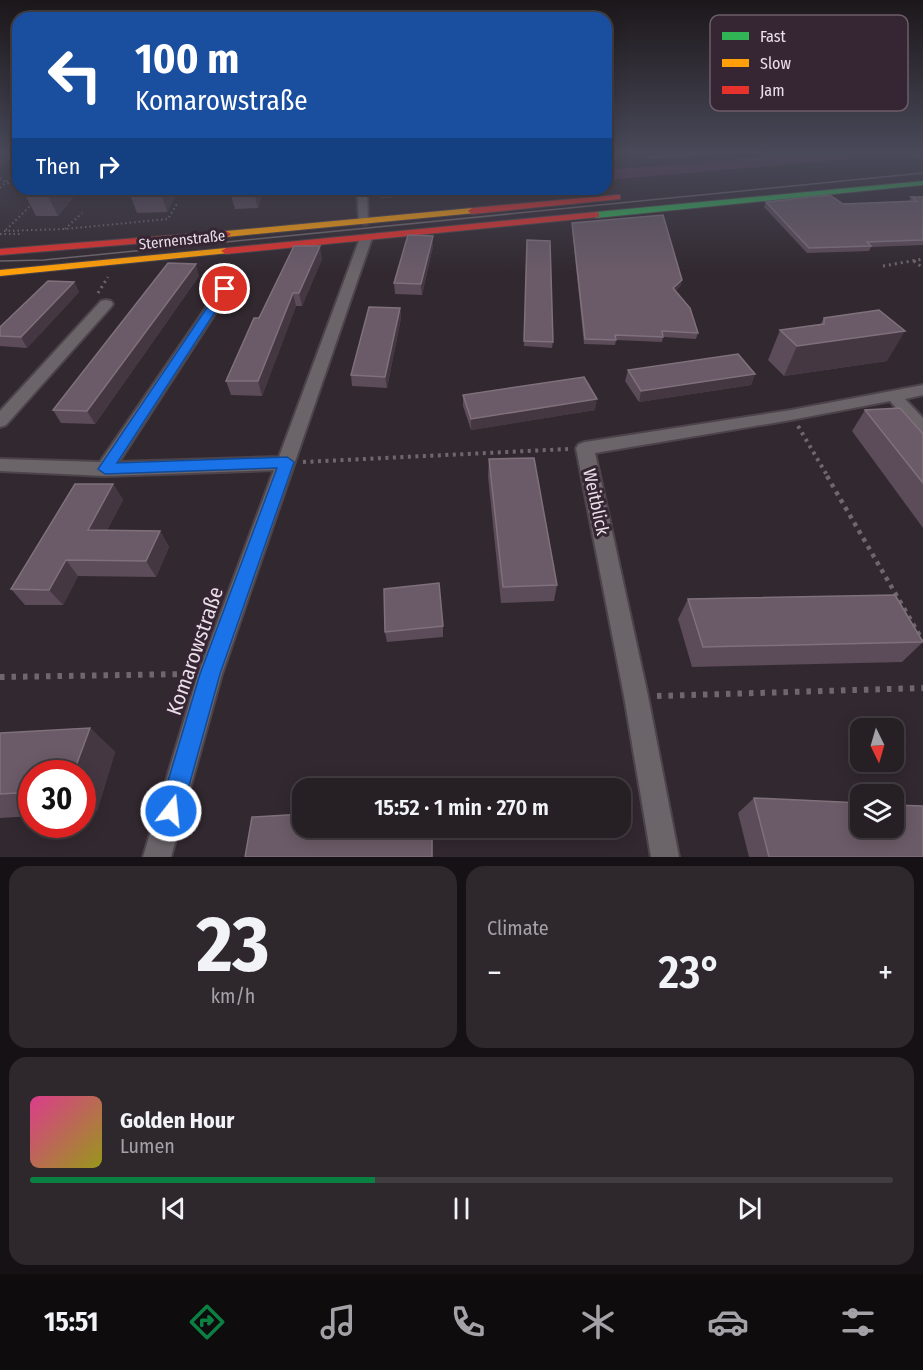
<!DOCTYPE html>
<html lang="en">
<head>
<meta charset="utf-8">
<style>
  body { margin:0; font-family:"Fira Sans Condensed",sans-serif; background:#2e272c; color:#f1f3f6; height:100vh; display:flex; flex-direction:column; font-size:22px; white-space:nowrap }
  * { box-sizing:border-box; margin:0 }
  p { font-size:20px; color:#a4a2a6 }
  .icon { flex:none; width:33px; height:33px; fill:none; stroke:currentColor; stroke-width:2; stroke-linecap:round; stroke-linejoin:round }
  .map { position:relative; height:857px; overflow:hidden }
  .details { display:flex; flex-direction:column; gap:9px; padding:9px; background:#151114; flex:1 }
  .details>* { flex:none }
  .guide { position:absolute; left:12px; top:12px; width:600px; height:183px; border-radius:18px; box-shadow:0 3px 15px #0003,0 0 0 2px #423d41; background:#1a4fa0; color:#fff; overflow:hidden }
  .needle { width:39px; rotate:175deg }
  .tools { position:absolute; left:850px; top:718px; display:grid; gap:12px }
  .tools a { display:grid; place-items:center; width:54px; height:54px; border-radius:12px; background:#261f24; box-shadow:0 3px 15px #0003,0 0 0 2px #423d41; font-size:30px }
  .speed { position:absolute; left:18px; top:760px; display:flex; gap:12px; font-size:30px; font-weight:700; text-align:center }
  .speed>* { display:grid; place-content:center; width:78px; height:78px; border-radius:50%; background:#261f24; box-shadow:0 3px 15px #0003,0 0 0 2px #423d41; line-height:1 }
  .speed .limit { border:9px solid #d22; background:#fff; color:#111 }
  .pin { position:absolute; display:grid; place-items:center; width:51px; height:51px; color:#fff; margin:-26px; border:3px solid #fff; border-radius:50%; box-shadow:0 2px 6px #0007 }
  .me { position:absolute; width:66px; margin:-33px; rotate:16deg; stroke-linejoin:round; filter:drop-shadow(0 0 4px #0008) }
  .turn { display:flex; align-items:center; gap:21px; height:126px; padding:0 24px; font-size:27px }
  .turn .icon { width:78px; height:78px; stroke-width:2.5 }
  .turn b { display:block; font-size:42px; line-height:51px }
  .then { display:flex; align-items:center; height:57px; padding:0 24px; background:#0003; gap:12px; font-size:22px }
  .big { font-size:45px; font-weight:600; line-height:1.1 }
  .details .widget { flex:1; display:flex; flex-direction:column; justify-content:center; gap:9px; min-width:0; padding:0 21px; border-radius:18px; background:#2e272c }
  .details .dial { align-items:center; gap:0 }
  .dial b { font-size:78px; line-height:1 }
  .song { display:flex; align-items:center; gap:18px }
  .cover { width:72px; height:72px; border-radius:9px; background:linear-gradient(135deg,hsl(330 70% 55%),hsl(60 70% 35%)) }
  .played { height:6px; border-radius:3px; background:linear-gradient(90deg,#0b8043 40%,#423d41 40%) }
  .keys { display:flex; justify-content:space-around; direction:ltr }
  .heat { display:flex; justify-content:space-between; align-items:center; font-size:33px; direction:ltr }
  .details .tiles { flex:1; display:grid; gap:9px; grid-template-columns:1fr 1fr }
  .widget:last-child { grid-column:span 2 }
  .trip { position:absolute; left:292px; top:778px; width:339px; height:60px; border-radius:18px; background:#261f24; box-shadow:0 3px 15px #0003,0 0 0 2px #423d41; font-weight:600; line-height:60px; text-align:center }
  .menu { display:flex; height:96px; justify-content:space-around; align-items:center; background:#0f0c0e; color:#a4a2a6 }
  .menu .icon { width:42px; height:42px }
  .menu .on { color:#0b8043 }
  .menu b { font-size:27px; color:#f1f3f6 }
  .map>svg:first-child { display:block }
  .green { fill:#593353 }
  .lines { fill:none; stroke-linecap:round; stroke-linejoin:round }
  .lane-casing { stroke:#4c444a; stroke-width:3 }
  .street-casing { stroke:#4c444a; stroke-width:4 }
  .fast-casing { stroke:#4c444a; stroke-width:2 }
  .slow-casing { stroke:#4c444a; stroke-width:2 }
  .jam-casing { stroke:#4c444a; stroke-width:2 }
  .path-far4 { stroke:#6e686d; stroke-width:2; stroke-dasharray:1.5 3; stroke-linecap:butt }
  .path-far3 { stroke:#6e686d; stroke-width:3; stroke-dasharray:2 4; stroke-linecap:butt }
  .path-far2 { stroke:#6e686d; stroke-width:4; stroke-dasharray:3 4.5; stroke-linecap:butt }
  .path-far1 { stroke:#6e686d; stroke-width:4.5; stroke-dasharray:4 5; stroke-linecap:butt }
  .path { stroke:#6e686d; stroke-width:6; stroke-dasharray:4.5 7; stroke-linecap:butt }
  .lane { fill:#6b6469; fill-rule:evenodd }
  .street { fill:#6b6469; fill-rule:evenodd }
  .fast { fill:#30b455; fill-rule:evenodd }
  .slow { fill:#ff9f0a; fill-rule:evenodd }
  .jam { fill:#e5322d; fill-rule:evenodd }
  .tram { stroke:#6e666c; stroke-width:1.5 }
  .wall { fill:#5c4b59 }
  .shaded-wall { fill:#453742 }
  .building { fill:#6b5b68; stroke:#7f707c; stroke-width:1.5 }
  .route { fill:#1a73e8; stroke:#114b97; stroke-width:1.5 }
  .labels { text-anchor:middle; stroke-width:6; stroke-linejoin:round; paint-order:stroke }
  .far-street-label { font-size:15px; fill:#ebe0e9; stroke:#362533 }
  .street-label { font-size:18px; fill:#ebe0e9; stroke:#362533 }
  .near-street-label { font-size:21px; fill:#ebe0e9; stroke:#362533 }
  .key { fill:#362533; stroke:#6c5d6a; stroke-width:1.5 }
  .key-label { font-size:16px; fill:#ebe0e9 }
</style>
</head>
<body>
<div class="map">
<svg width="923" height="857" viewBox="0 0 923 857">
  <rect width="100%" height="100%" fill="#322930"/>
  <polygon class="green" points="813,152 838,152 850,159 606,180 606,170"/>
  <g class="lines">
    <defs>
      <polygon id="lane" points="643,152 647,152 652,156 707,152 724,152 722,153 651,158"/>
      <g id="street">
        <polygon points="913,152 923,152 923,158 914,154"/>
        <polygon points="357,189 367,189 368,223 364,224 359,221"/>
        <polygon points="366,235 372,238 222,674 171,857 143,857 198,674 274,470 105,476 0,471 0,459 100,462 221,286 225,285 231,289 119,462 279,457 360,238"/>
        <polygon points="106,300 111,301 113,304 111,307 6,425 0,427 0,411 101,301"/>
        <polygon points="923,385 923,395 905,399 923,418 923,435 917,433 890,401 791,420 595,453 648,696 679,857 651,857 624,696 576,448 579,444 585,442 791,410"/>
      </g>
      <polygon id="fast" points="923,181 923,185 596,218 592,215 596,212"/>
      <g id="slow">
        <polygon points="472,208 476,211 475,213 226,237 221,234 226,231"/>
        <polygon points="226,248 229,249 229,253 0,276 0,270"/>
      </g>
      <g id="jam">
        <polygon points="617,195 620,195 620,199 472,214 468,211 472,208"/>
        <polygon points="596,212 599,213 599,217 226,254 221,251 226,248"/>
        <polygon points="226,231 231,234 229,236 0,255 0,249"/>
      </g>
    </defs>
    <use href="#lane" class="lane-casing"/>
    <use href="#street" class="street-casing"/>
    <use href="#fast" class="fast-casing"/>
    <use href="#slow" class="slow-casing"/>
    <use href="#jam" class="jam-casing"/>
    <g class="path-far4">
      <polyline points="0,178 7,183 18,182"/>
      <polyline points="0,188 18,171"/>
      <polyline points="65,229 82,213"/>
      <polyline points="6,230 32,204"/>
      <polyline points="4,231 65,229 168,219 178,202"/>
      <polyline points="0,234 20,234"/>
    </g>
    <g class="path-far3">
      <polyline points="914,261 923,268"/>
      <polyline points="883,266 923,259"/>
      <polyline points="228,280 233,264"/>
      <polyline points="98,293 108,277"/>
    </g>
    <g class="path-far2">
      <polyline points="798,426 828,477"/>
      <polyline points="303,462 568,449"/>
    </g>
    <polyline class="path-far1" points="827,476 923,641"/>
    <g class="path">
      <polyline points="0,677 188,674"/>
      <polyline points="657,696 923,688"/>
    </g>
    <use href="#lane" class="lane"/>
    <use href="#street" class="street"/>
    <use href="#fast" class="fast"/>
    <use href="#slow" class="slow"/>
    <use href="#jam" class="jam"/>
    <polyline class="tram" points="0,261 44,260 923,173"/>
  </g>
  <g class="wall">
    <polygon points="24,189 80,189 58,216 36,216 23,191"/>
    <polygon points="128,189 180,189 167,212 137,213"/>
    <polygon points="229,189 264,189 258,208 235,209"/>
    <polygon points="380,189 410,189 411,196 381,198"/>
    <polygon points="911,197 923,197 923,245 871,247 869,251 807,253 764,207 766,202 843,204 909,202"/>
    <polygon points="572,223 681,285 675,291 698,333 696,339 663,337 662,342 616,340 615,345 584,344 572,228"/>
    <polygon points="433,236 433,246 422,295 395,294 394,283"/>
    <polygon points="527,240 553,342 552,348 524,346"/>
    <polygon points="322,259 302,306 296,306 262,396 231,395 226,381 259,318"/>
    <polygon points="199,276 95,424 61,423 53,410"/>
    <polygon points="74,282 79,292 27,348 0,346 0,327"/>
    <polygon points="400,308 401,318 387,388 352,386 351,375"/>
    <polygon points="824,318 887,361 784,376 768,360 780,330 820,325"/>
    <polygon points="628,370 755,374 751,385 639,402 625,381"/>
    <polygon points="463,395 595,410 471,430 463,406"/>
    <polygon points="865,410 923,434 923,528 852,431"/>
    <polygon points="489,459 557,585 554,601 501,603 488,476"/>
    <polygon points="113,484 123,500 107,530 160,531 169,547 156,577 78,576 63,605 25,605 11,589"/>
    <polygon points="688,599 923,642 902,662 692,667 678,619"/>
    <polygon points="443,626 443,637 387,642 385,632"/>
    <polygon points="90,728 115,752 97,811 82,812 82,774 32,774 32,816 0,818 0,733"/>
    <polygon points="754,798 923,857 749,857 738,813"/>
  </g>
  <g class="shaded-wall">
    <polygon points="0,152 17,152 0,167"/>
    <polygon points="46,189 80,189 58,216 45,190"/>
    <polygon points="160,189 180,189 167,212"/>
    <polygon points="253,189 264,189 258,208"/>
    <polygon points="433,236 433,246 422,295 421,284"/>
    <polygon points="320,246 322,259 302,306 299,293"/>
    <polygon points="196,264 199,276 95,424 87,411"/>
    <polygon points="682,280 681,285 672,294 673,288"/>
    <polygon points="74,282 79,292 27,348 21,337"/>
    <polygon points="293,293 296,306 262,396 258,381"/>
    <polygon points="400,308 401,318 387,388 385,377"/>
    <polygon points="905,331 887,361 784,376 797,346"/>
    <polygon points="755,374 751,385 639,402 641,391"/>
    <polygon points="597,399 595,410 471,430 471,419"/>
    <polygon points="113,484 123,500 99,546 88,530"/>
    <polygon points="160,531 169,547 156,577 146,561"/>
    <polygon points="66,560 78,576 63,605 49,590"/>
    <polygon points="90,728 115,752 97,811 82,801 82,774 73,774"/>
    <rect x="432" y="828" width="1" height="29"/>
  </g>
  <g class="building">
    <polygon points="24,189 46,189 45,190 23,191"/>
    <polygon points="830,195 843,204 917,201 911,197 923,197 923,240 867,242 871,246 809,248 766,202"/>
    <polygon points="663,215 682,280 673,288 690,308 698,333 662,331 663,337 615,335 616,340 585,339 572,223"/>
    <polygon points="408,235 433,236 421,284 394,283"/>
    <polygon points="527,240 550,241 553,342 524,341"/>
    <polygon points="294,246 320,246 299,293 293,293 258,381 226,381 254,318 259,318"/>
    <polygon points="168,263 196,264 87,411 53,410"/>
    <polygon points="48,281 74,282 21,337 0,336 0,327"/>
    <polygon points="369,307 400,308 385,377 351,375"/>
    <polygon points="879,310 905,331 797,346 780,330 824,324 824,318"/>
    <polygon points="738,354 755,374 641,391 628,370"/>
    <polygon points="584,377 597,399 471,419 463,395"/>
    <polygon points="900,408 923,434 923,483 865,410"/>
    <polygon points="534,458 557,585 503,587 489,459"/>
    <polygon points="75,484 113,484 88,530 160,531 146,561 66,560 49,590 11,589"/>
    <polygon points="439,583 443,626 385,632 384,589"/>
    <polygon points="895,595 923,642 703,647 688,599"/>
    <polygon points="90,728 73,774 32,774 32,792 0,794 0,733"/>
    <polygon points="754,798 861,803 861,828 894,828 894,805 923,806 923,857 769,857"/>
    <polygon points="303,814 303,828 432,828 432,857 245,857 252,817"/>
  </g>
  <linearGradient id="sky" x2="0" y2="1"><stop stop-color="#1c171a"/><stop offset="0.56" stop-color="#494959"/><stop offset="1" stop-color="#494959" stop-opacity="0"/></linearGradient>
  <rect width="923" height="272" fill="url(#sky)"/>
  <polygon class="route" points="225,286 230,289 117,463 287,457 294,462 220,674 182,811 178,819 171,822 163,819 159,811 200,674 277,468 105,474 98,469 221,287"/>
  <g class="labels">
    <g class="far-street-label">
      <text transform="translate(182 240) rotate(-6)" y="5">Sternenstraße</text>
    </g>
    <g class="street-label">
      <text transform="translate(596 502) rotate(78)" y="6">Weitblick</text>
    </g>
    <g class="near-street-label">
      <text transform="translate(195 651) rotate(-71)" y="7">Komarowstraße</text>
    </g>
  </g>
  <rect x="710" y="15" width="198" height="96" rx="9" class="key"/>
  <rect x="722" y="32" width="27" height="8" fill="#30b455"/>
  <rect x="722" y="59" width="27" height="8" fill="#ff9f0a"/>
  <rect x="722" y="86" width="27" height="8" fill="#e5322d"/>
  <g class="key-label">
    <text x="760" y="42">Fast</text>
    <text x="760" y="69">Slow</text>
    <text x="760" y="96">Jam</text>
  </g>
</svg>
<div class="tools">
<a><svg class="needle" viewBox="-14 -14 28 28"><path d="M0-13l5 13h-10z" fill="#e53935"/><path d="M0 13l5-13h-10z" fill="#a4a2a6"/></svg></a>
<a><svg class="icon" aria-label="layers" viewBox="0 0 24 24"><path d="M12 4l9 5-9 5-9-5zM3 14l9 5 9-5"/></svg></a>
</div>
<div class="speed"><div class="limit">30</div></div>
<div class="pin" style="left:225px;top:289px;background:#d93025"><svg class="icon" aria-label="arrive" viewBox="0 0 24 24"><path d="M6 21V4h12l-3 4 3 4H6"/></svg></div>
<svg class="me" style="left:171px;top:811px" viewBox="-20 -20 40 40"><circle r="17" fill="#1a73e8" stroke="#fff" stroke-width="3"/><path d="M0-11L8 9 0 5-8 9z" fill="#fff"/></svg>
<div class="trip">15:52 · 1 min · 270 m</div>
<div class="guide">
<div class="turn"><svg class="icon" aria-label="left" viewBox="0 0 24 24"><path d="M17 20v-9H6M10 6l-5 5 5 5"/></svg><div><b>100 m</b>Komarowstraße</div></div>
<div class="then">Then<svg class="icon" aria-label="right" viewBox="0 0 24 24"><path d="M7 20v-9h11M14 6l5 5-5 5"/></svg></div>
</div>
</div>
<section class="details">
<div class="tiles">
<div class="widget dial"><b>23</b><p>km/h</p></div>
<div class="widget"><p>Climate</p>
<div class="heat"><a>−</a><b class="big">23°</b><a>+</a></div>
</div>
<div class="widget">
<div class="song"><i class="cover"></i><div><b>Golden Hour</b><p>Lumen</p></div></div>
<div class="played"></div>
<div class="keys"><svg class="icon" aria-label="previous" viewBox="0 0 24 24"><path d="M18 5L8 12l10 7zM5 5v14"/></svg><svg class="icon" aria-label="pause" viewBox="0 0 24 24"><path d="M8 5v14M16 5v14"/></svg><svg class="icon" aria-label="next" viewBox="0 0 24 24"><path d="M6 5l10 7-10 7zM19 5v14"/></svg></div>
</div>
</div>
</section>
<nav class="menu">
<b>15:51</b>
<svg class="icon on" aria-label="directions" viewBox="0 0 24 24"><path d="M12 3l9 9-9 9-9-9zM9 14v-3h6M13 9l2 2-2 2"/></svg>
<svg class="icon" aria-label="music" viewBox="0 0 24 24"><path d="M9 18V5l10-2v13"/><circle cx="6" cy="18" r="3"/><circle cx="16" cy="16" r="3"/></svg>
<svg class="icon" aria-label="phone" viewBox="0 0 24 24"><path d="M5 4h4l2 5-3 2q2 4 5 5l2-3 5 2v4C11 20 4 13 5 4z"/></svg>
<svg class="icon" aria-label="climate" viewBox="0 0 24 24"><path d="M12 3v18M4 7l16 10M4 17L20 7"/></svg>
<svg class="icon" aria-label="car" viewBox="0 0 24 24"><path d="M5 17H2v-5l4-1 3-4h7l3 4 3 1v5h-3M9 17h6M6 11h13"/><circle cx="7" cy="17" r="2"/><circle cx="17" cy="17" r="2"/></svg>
<svg class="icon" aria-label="filters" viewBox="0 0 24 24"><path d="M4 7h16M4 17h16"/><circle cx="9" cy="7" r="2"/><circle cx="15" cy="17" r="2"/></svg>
</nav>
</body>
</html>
